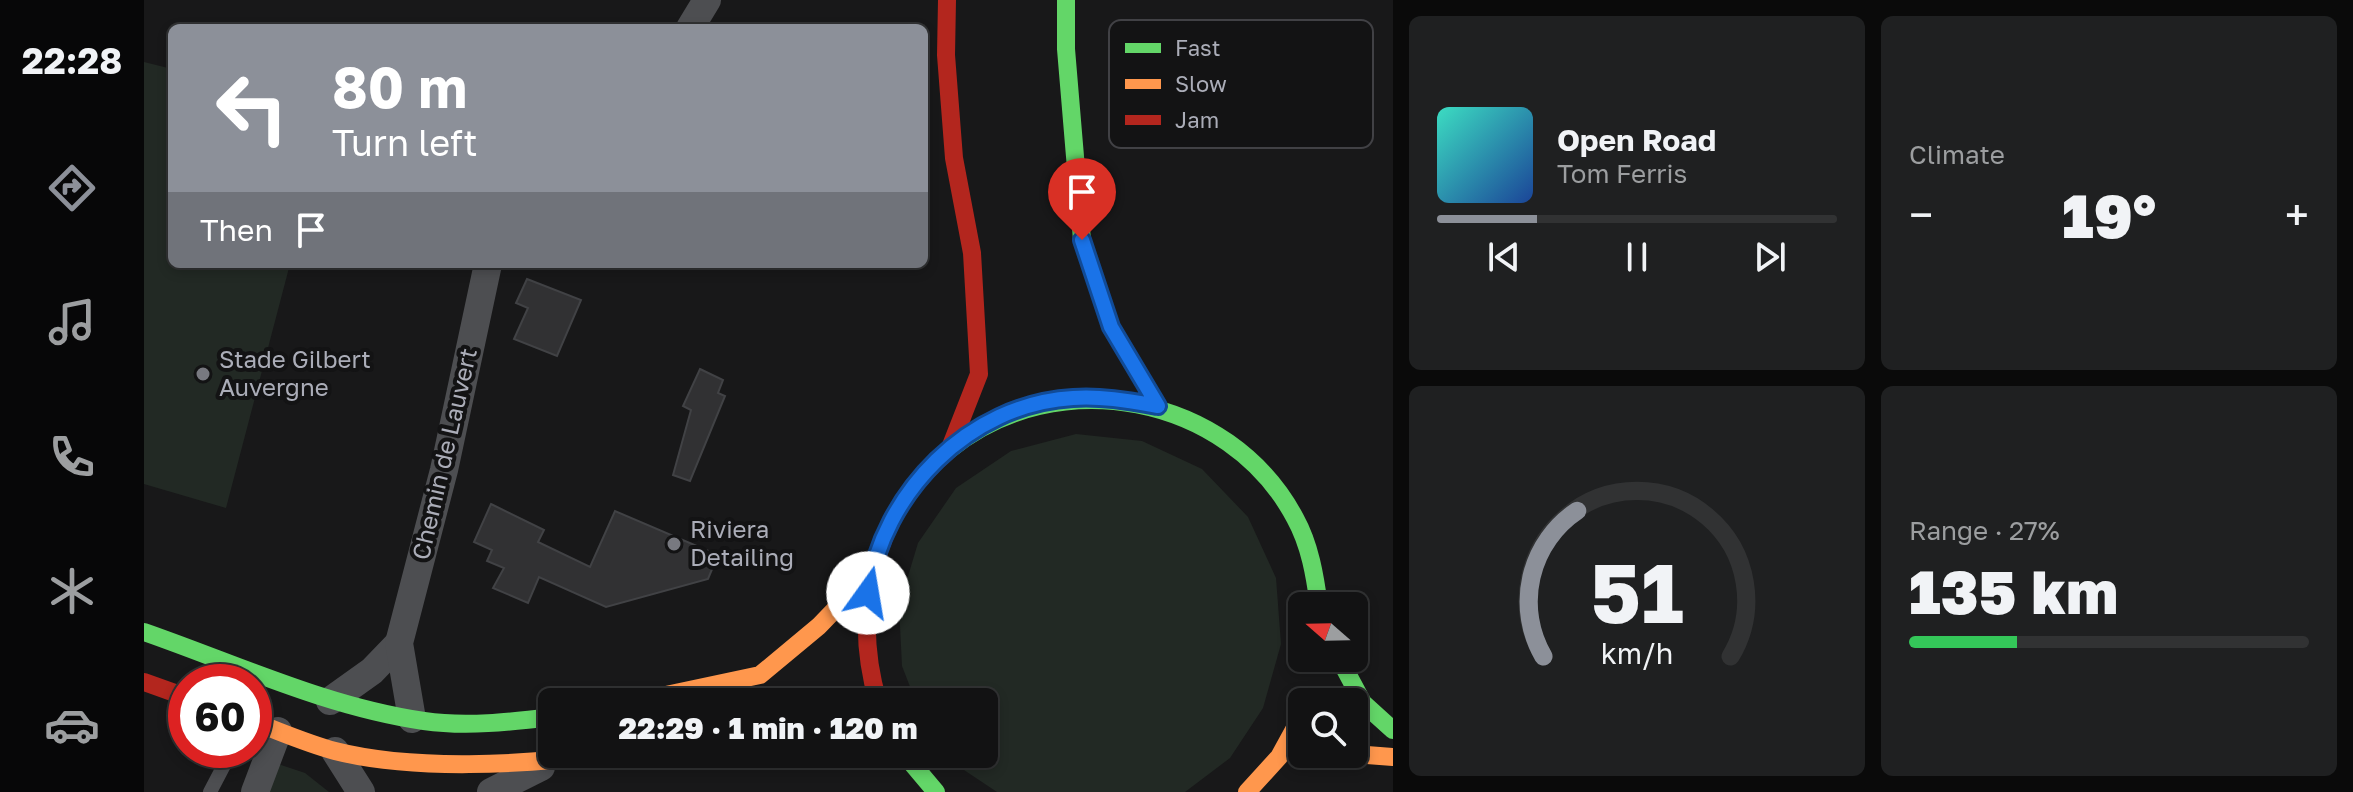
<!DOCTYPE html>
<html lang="en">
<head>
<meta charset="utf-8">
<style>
  body { margin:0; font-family:"Golos Text",sans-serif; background:#1f2021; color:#f1f3f6; height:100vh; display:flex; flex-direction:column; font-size:30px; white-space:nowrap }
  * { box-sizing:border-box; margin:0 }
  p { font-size:26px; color:#9c9ea0 }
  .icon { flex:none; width:44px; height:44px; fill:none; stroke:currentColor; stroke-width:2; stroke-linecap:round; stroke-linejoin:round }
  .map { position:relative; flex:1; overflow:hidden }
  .side { display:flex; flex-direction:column; gap:16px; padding:16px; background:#0a0a0a; width:960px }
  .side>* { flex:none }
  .guide { position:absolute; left:24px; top:24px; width:760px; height:244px; border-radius:12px; box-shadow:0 4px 12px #0003,0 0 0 2px #313233; background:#8c9099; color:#fff; overflow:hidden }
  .needle { width:52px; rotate:290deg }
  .tools { position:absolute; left:1144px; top:592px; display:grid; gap:16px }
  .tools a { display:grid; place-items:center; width:80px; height:80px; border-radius:12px; background:#121213; box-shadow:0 4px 12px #0003,0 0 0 2px #313233; font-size:40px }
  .speed { position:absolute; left:24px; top:664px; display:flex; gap:16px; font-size:40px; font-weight:700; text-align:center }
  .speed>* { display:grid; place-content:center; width:104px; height:104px; border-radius:50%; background:#121213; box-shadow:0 4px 12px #0003,0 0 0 2px #313233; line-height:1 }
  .speed .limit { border:12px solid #d22; background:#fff; color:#111 }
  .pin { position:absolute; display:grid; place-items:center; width:68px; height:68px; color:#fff; margin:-82px -34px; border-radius:50% 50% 50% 0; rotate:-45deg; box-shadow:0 0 8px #0007 }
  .pin .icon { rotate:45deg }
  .me { position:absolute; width:88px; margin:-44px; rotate:13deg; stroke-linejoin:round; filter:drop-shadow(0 0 6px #0008) }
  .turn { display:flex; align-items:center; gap:28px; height:168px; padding:0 32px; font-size:36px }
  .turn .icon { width:104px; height:104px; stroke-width:2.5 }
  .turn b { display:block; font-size:56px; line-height:68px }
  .then { display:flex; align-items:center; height:76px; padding:0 32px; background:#0003; gap:16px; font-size:30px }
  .big { font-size:60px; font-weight:800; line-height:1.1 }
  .side .card { flex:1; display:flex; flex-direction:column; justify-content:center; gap:12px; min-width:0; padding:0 28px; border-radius:12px; background:#1f2021 }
  .side .dial { align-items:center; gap:0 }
  .dial svg { height:208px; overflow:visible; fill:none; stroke:#313233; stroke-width:7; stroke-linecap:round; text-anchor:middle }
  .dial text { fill:#f1f3f6; stroke:none }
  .song { display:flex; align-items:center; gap:24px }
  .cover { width:96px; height:96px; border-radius:12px; background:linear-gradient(135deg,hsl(170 70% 55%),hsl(220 70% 35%)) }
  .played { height:8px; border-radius:4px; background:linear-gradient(90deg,#8c9099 25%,#313233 25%) }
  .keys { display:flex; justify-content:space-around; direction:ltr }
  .heat { display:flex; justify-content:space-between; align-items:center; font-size:44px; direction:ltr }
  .charge { height:12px; border-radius:6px; background:linear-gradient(90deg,#34c759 27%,#313233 0) }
  .side .tiles { flex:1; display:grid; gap:16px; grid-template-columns:repeat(2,1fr) }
  .trip { position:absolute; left:394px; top:688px; width:460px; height:80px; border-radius:12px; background:#121213; box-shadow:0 4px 12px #0003,0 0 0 2px #313233; font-weight:800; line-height:80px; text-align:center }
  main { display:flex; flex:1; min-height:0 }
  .tab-bar { display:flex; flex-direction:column; width:144px; justify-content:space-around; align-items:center; background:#070708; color:#9c9ea0 }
  .tab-bar .icon { width:56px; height:56px }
  .tab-bar .active { color:#8c9099 }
  .tab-bar b { font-size:36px; color:#f1f3f6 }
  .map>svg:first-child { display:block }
  .green { fill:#222924 }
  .building { fill:#313133; stroke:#414245; stroke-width:2 }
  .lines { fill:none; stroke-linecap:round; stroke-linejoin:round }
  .lane { stroke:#4d4e51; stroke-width:14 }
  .street { stroke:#4d4e51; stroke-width:28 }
  .fast { stroke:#63d668; stroke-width:18 }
  .slow { stroke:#ff974d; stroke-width:18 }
  .jam { stroke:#b3261e; stroke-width:18 }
  .route-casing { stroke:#114b97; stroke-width:20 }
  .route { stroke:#1a73e8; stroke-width:14 }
  .poi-dot { fill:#787980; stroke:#131314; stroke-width:3 }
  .labels { text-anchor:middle; stroke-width:8; stroke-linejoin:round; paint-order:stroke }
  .poi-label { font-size:24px; fill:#abadb8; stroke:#131314; text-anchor:start }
  .street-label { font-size:24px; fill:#abadb8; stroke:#131314 }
  .key { fill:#131314; stroke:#414145; stroke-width:2 }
  .key-label { font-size:22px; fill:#abadb8 }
</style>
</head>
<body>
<main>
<nav class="tab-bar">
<b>22:28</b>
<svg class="icon active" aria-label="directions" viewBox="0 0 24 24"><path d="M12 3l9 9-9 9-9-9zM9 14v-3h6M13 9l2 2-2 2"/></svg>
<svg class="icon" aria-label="music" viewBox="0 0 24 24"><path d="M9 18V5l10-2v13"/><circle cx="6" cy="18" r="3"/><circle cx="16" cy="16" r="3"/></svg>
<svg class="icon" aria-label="phone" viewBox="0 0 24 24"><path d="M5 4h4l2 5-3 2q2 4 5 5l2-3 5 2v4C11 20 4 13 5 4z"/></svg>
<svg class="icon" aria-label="climate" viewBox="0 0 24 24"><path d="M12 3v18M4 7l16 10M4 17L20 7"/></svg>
<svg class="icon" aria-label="car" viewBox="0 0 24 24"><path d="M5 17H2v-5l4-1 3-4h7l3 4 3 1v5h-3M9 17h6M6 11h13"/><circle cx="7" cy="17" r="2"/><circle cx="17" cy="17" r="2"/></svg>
</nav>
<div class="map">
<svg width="1249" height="792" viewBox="0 0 1249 792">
  <rect width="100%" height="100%" fill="#181819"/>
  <g class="green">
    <polygon points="0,62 28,69 28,264 146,264 82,508 0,484"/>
    <polygon points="932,434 998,441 1058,469 1104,517 1132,578 1137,644 1119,708 1086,758 1041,792 853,792 817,768 805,754 840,754 840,702 772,702 758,666 755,606 774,543 812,488 867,451"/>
    <polygon points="134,764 161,773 185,792 124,792"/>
  </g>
  <g class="building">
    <polygon points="383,279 437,300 413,356 370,339 384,308 372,303"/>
    <polygon points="556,369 579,380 574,393 581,396 546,481 529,475 547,410 539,406"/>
    <polygon points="347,504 400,530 394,542 446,567 471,511 574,555 564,579 462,607 395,577 384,603 349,588 360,568 343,561 348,550 330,542"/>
  </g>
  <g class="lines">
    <polyline class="lane" points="66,792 88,750"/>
    <g class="street">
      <polyline points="546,28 563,0"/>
      <polyline points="186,701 228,671 255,643"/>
      <polyline points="268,719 255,643 300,470 344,264"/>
      <polyline points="191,751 217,792"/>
      <polyline points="111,792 134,731"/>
      <polyline points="347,792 397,767"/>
    </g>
    <g class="fast">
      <polyline points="922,0 922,49 938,240 967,327 1014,406"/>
      <path d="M805,450C912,362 1085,394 1151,518C1166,545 1171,576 1175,606"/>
      <path d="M0,632C92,664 183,707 280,721C322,727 366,722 408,717"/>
      <polyline points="1195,658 1219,703 1249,730"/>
      <polyline points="760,754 792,792"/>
    </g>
    <g class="slow">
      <polyline points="489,702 616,675 675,626 727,572"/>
      <path d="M110,722C137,732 164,744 191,751C270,771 380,765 460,754"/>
      <polyline points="1210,754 1249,757"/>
      <polyline points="1103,792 1135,757 1158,715"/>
    </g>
    <g class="jam">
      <polyline points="803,0 802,55 810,158 828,253 835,374 806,448"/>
      <polyline points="0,682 42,697"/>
      <path d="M734,702C707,609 729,514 805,450"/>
    </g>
  </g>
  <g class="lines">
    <defs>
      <path id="route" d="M724,593C738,493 825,404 929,398C958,396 985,401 1014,406L967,327L938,240"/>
    </defs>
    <use href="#route" class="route-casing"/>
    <use href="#route" class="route"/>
  </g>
  <g class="poi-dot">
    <circle cx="59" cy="374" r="8"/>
    <circle cx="530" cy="544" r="8"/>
  </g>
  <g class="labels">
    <g class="poi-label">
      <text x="75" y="368">Stade Gilbert<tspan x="75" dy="28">Auvergne</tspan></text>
      <text x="546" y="538">Riviera<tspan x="546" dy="28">Detailing</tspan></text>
    </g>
    <g class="street-label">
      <text transform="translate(301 454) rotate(-77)" y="8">Chemin de Lauvert</text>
    </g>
  </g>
  <rect x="965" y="20" width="264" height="128" rx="12" class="key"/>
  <rect x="981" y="43" width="36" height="10" fill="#63d668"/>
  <rect x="981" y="79" width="36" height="10" fill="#ff974d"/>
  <rect x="981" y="115" width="36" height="10" fill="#b3261e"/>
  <g class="key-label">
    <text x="1031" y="56">Fast</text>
    <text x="1031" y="92">Slow</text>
    <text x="1031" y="128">Jam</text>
  </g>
</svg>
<div class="tools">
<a><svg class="needle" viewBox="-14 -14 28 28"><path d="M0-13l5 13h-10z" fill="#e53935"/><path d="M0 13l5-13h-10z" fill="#9c9ea0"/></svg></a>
<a><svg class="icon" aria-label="search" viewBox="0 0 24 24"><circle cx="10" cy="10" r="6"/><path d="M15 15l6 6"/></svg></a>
</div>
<div class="speed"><div class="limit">60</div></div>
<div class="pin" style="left:938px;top:240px;background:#d93025"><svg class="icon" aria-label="arrive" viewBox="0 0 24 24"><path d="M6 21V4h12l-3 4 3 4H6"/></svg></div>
<svg class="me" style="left:724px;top:593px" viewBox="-20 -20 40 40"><circle r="19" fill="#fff"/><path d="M0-13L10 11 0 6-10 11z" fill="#1a73e8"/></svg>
<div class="trip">22:29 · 1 min · 120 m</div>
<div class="guide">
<div class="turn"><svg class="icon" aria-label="left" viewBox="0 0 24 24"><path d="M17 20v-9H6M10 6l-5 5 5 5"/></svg><div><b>80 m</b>Turn left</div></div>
<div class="then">Then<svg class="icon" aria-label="arrive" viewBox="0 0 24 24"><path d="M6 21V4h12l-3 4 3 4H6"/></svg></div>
</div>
</div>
<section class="side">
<div class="tiles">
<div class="card">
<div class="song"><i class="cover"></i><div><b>Open Road</b><p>Tom Ferris</p></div></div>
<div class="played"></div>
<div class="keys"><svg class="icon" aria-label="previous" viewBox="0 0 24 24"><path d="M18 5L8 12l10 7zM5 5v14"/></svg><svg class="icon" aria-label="pause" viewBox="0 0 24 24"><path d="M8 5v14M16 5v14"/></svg><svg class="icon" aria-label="next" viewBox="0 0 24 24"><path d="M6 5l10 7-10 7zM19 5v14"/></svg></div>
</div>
<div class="card"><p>Climate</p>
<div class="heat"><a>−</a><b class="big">19°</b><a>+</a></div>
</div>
<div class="card dial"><svg viewBox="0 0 100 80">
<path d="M14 69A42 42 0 1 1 86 69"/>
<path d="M14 69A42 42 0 0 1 27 13" stroke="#8c9099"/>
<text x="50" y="56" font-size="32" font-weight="700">51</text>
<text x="50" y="72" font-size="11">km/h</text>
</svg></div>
<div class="card"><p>Range · 27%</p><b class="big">135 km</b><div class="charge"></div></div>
</div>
</section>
</main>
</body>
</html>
